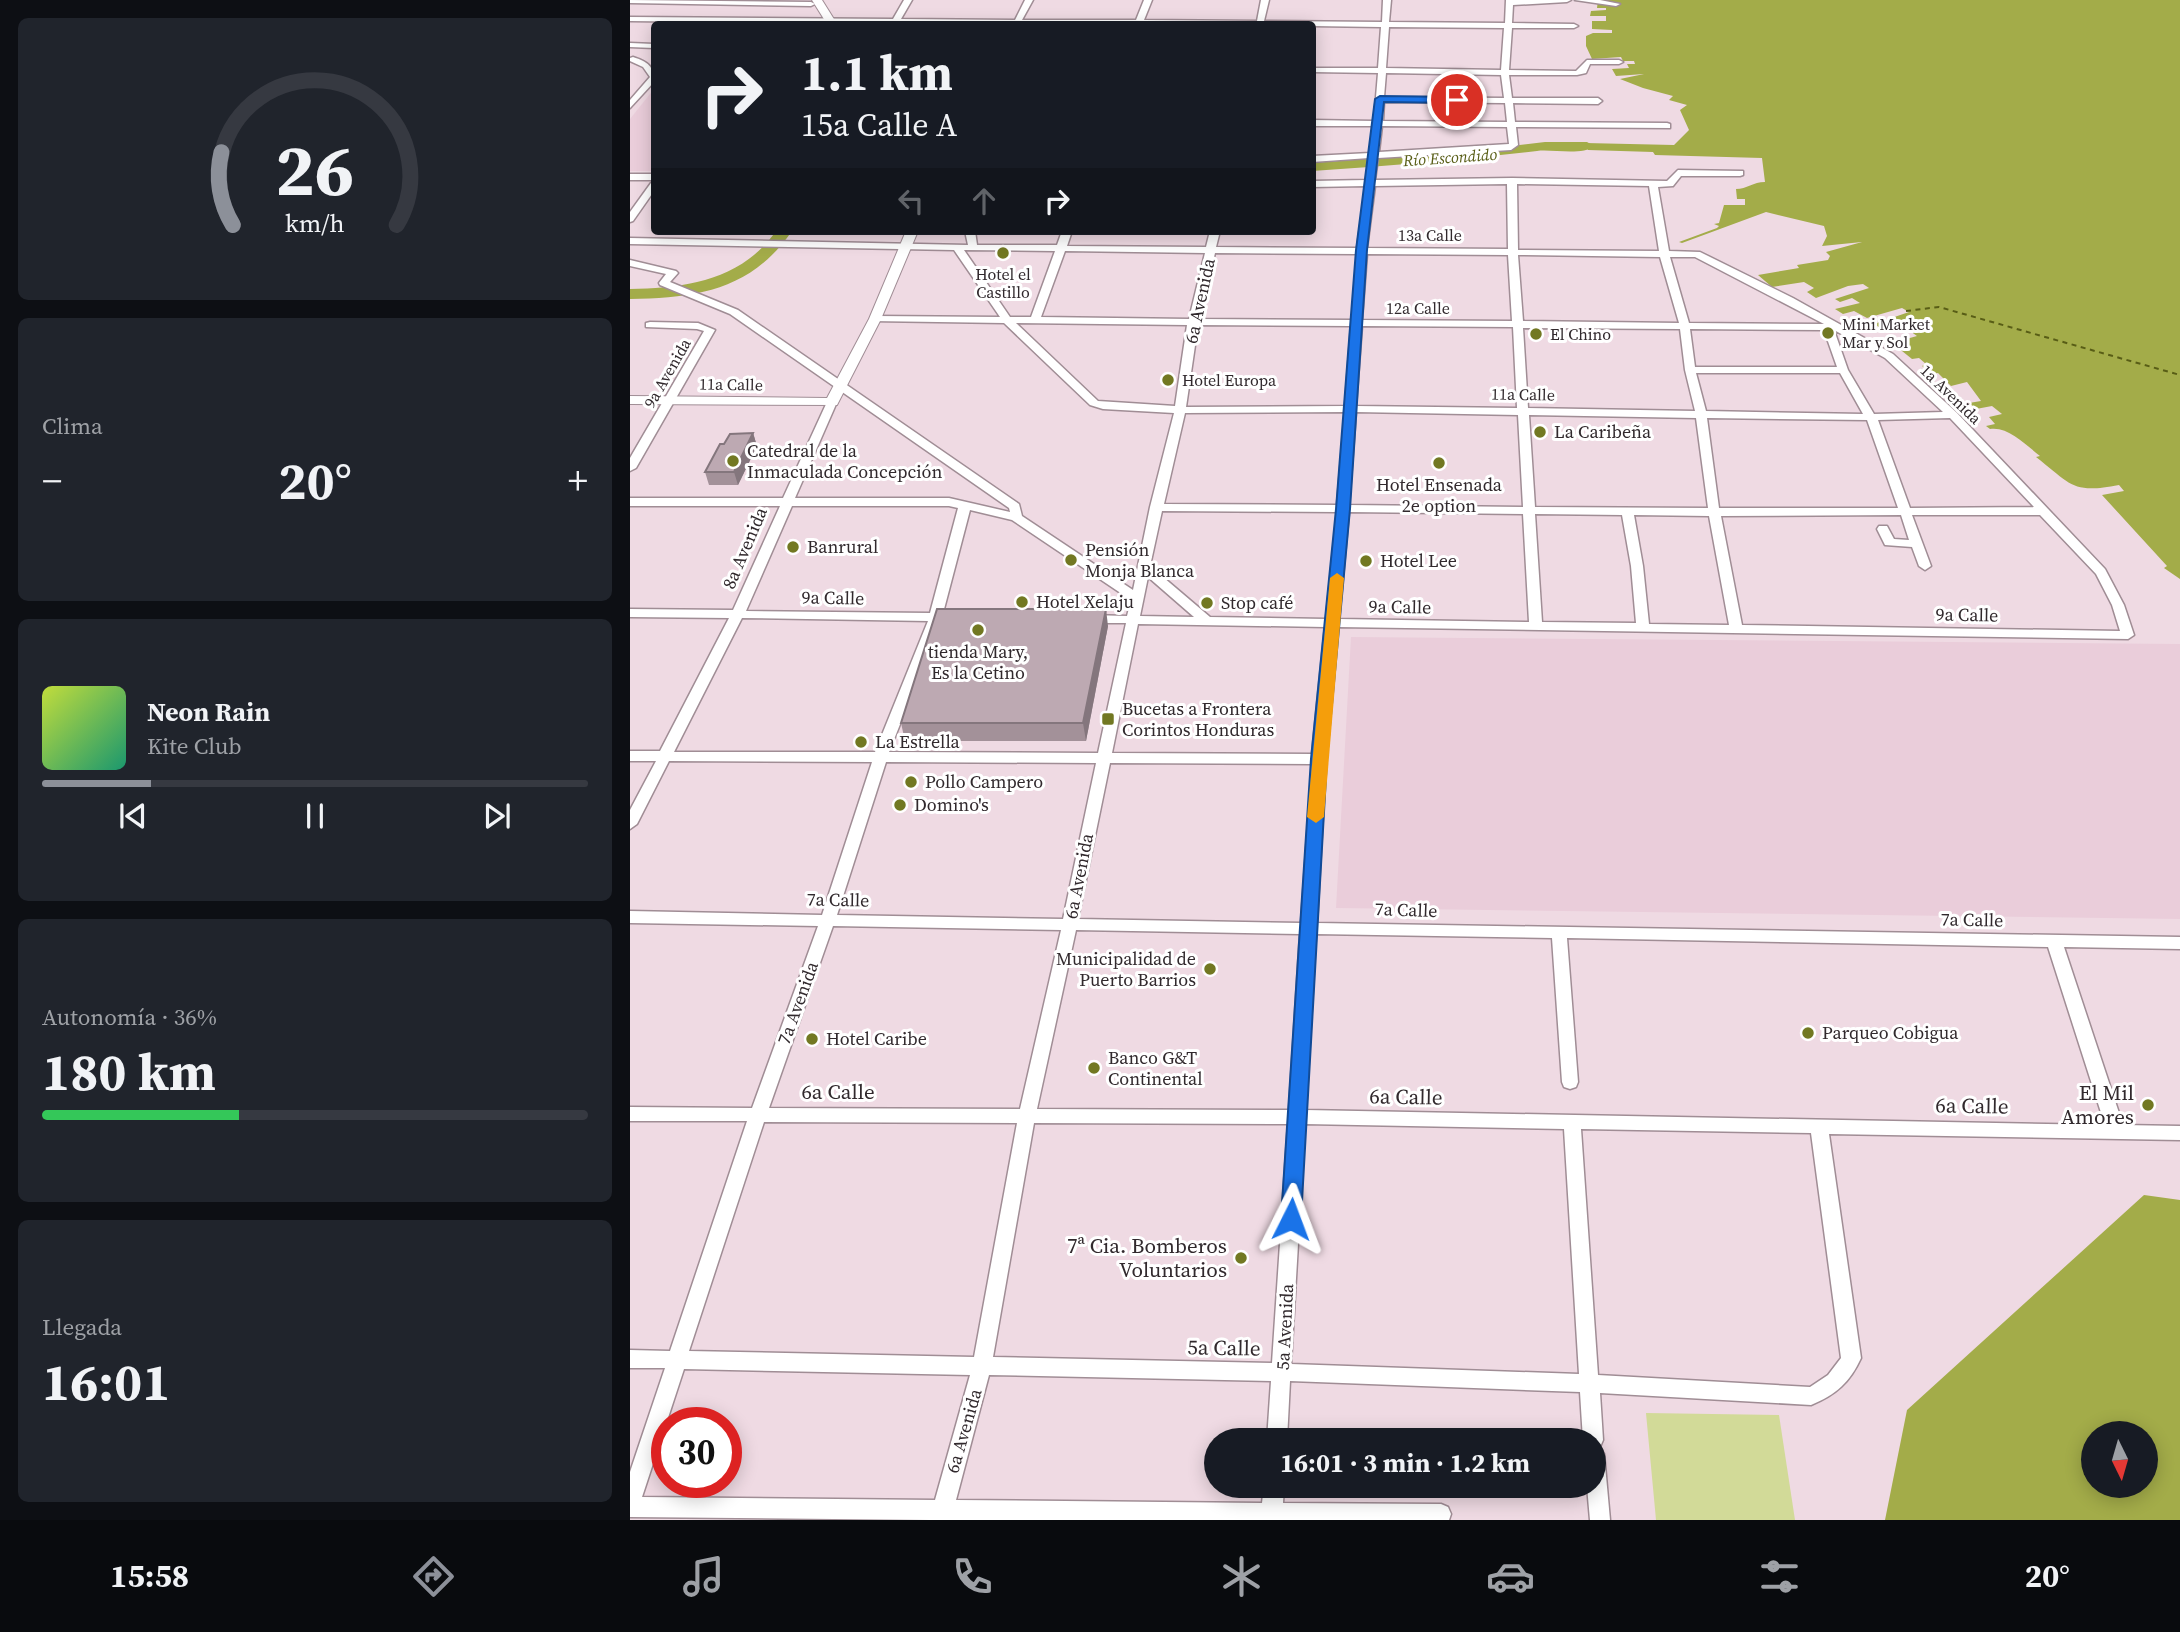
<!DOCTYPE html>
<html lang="es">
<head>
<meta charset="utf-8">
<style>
  body { margin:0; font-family:"Source Serif 4",serif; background:#20242c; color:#f1f3f6; height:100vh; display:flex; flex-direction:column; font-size:26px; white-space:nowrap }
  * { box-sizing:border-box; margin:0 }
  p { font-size:23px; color:#9ea1a6 }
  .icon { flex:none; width:38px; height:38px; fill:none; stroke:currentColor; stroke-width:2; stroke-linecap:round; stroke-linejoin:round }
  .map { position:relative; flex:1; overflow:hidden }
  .side { display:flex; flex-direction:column; gap:18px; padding:18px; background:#0d0f14; width:630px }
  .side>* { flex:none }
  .banner { position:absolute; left:21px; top:21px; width:665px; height:214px; border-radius:7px; box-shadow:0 4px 18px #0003; background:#171b24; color:#f1f3f6; overflow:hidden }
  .needle { width:46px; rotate:175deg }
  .buttons { position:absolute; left:1451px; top:1421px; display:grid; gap:14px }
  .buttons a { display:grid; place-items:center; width:77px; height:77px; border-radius:50%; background:#171b24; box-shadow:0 4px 18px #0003; font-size:35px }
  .speed { position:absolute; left:21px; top:1407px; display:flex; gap:14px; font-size:35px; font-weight:700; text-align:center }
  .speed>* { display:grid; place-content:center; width:91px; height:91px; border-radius:50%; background:#171b24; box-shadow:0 4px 18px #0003; line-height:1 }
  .speed .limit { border:10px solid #d22; background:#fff; color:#111 }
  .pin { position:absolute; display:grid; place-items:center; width:60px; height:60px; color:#fff; margin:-30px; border:4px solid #fff; border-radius:50%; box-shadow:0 2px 7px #0007 }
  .me { position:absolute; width:77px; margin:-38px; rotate:3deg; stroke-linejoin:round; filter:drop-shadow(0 0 5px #0008) }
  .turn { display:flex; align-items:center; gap:24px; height:147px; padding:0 35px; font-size:32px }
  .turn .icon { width:91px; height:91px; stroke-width:2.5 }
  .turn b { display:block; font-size:49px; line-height:60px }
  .lanes { display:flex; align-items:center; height:66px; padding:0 35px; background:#0003; justify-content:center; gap:35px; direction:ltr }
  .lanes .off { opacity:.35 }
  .big { font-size:52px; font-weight:700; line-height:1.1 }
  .side .card { flex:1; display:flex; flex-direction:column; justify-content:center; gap:10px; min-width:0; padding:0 24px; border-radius:10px; background:#20242c }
  .side .dial { align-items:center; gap:0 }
  .dial svg { height:182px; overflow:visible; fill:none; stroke:#363941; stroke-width:7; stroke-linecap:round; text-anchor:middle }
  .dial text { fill:#f1f3f6; stroke:none }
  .song { display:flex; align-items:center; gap:21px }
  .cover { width:84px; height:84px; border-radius:10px; background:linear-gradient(135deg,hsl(70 70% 55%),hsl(160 70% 35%)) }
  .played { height:7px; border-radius:4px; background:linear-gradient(90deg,#8c9099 20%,#363941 20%) }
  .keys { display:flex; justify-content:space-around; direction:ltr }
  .heat { display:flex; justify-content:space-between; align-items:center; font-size:38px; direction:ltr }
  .charge { height:10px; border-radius:5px; background:linear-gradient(90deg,#34c759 36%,#363941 0) }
  .trip { position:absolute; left:574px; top:1428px; width:402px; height:70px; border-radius:35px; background:#171b24; box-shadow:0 4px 18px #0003; font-weight:700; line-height:70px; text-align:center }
  .menu { display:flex; height:112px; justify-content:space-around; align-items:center; background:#090b0e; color:#9ea1a6 }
  .menu .icon { width:49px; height:49px }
  .menu .on { color:#8c9099 }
  .menu b { font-size:32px; color:#f1f3f6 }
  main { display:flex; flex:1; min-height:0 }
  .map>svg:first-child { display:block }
  .built { fill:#eacdda }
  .green { fill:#d2da98 }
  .water { fill:#a3ac49; fill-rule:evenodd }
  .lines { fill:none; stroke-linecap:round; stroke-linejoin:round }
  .river { fill:#a3ac49; fill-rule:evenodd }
  .ferry { stroke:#585d16; stroke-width:2; stroke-dasharray:5 4.5; stroke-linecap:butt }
  .minor-casing { stroke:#a08d95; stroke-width:3 }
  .major-casing { stroke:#a08d95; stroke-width:2 }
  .minor { fill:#fff; fill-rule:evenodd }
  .major { fill:#fff; fill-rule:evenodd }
  .wall { fill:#a39199 }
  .shaded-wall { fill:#84767d }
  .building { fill:#bda9b2; stroke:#84767d; stroke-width:2 }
  .route { fill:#1a73e8; stroke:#114b97; stroke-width:2 }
  .slow { fill:#f59e0b }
  .poi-dot { fill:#727822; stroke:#fff; stroke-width:2.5 }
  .labels { text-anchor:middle; stroke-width:6; stroke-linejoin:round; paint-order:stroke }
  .far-water-label { font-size:16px; font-style:italic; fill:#585d16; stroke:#fff }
  .far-street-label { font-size:16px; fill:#31292d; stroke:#fff }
  .far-poi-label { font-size:16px; fill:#31292d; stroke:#fff; text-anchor:start }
  .street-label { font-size:18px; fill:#31292d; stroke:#fff }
  .poi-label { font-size:18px; fill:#31292d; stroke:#fff; text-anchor:start }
  .near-street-label { font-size:21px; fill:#31292d; stroke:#fff }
  .near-poi-label { font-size:21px; fill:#31292d; stroke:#fff; text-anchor:end }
</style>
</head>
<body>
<main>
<section class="side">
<div class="card dial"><svg viewBox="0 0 100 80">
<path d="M14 69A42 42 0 1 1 86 69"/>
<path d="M14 69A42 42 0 0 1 9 37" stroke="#8c9099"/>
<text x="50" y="56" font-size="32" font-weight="700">26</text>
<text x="50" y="72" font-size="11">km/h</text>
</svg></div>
<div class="card"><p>Clima</p>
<div class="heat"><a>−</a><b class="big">20°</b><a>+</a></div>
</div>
<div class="card">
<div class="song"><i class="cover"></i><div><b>Neon Rain</b><p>Kite Club</p></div></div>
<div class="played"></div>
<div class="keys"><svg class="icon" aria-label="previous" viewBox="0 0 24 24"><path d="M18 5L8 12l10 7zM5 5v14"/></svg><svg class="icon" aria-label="pause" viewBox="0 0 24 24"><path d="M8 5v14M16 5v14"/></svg><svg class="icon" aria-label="next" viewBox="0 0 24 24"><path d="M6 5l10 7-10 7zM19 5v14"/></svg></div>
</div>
<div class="card"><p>Autonomía · 36%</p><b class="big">180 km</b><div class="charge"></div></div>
<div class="card"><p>Llegada</p><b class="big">16:01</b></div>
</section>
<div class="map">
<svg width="1550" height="1520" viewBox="0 0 1550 1520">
  <rect width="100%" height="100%" fill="#efdae3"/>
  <g class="built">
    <polygon points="24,89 24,171 0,171 0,119"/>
    <polygon points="721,637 1550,644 1550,919 706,908"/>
  </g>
  <polygon class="green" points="1016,1413 1149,1415 1165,1520 1026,1520"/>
  <g class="water">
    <path d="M968,0H1550V579L1534,568L1537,566L1472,495L1494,491L1489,485C1442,494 1442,485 1406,457L1410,456C1396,445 1378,426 1360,429L1356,426L1365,424L1359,417L1372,414L1362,406L1346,409L1339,403L1351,401L1337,382L1321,386L1308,373L1303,374L1292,366L1296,364L1289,358L1282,359L1262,343L1287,336L1273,326L1259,333L1244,324L1279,312L1272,308L1237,318L1224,311L1213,314L1205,309L1230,303L1222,298L1210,302L1205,299L1239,288L1233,284L1218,286L1186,298L1177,292L1184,288L1174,282L1142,287L1128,275L1169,268L1167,265L1198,260L1200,256L1196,252L1232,242L1192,246L1197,236L1194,226L1136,212L1052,243L1049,242L1087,228L1089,226L1084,224L1089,223L1094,205H1115V199H1107L1106,189C1117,189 1123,182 1135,182L1132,158L1025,155L1023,152L958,150L955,143L1044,145L1059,130L1050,110L1057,105L1039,100L1043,96L1013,88L990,79L1014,74L986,76L982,69L999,68L997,64H1005L1004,61H993L991,57L962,59L956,46V36L963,33H982V30L962,29V21H976V16H960L961,11L976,10V8H967Z"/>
    <path d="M1514,1195L1550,1200V1520H1255L1277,1410ZM1463,1433H1516V1486H1463Z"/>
  </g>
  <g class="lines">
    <g class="river">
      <path d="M915,142H957L964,146C953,156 922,149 907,151C832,160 757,166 682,171V163L839,151Z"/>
      <path d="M146,231H162C121,290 68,298 0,299V289C56,288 112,280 146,231Z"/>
    </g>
    <polyline class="ferry" points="1276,311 1309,307 1550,375"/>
    <defs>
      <g id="minor">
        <polygon points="0,0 181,2 185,4 181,6 0,3"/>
        <path d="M274,0H282L271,19L385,20L395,0H403L392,20H506L514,0H522L514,20L627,21L631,0H639L634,21L752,22L753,0H761L759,22L875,23L876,0H941L937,2L883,5L882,23L944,24L948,26L944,28H882L879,70L946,71L957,60H989L993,62L989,64H960L956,73L947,75H879L882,98H968L972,101L968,104L883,103L885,122L1037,123L1040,124V128L886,127L888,145L881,150L748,158L745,180L882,178L1037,181L1048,170L1113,171V175L1110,176H1051L1043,186L1028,187L1039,251L1070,252L1163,298L1263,354L1327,413L1475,569L1494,605L1504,635L1498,639L708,627L696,759L687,923L1550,937V949L1434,947L1493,1125L1550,1126V1140L1199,1134L1231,1358C1220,1382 1206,1395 1181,1405L970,1393L973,1440L970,1447L974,1454L980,1520H960L957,1486H964V1440H953L950,1392L660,1381L657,1440H637L641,1381L359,1375L326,1500L632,1503L634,1486H654L653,1503L811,1504L818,1507L821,1514L819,1520H300L0,1517V1472L35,1368H0V1350L40,1351L117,1121H0V1107L122,1108L188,926L0,923V911L192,915L242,762L39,761L7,824L0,829V810L26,761H0V751H30L99,618L0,617V609L103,610L150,506H0V498H153L197,402L202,399L207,402L165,498H319L380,512L379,508L100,314L30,285L29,283L36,274L0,266V260L46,271L48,273L40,282L108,310L389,504L392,516L503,590L520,507L544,413L473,409L460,405L374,323L241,321L240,319L245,316L370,317L324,250L0,244V238L338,245L335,231H345L347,245H427L432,231H442L437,246L576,247L580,231H590L586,247L727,248L736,186L682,187V181L736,180L739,158L682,162V156L740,153L743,126H682V120L744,121L748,73L682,72V68H748L751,27L682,26V24H260L0,21V17L263,19ZM759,27L874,28L871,70L756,68ZM756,73L871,75L874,98L754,97ZM754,102L875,103L877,122L753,121ZM752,126L877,127L879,144L749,152ZM877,184L878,249L737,248L745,186ZM887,184L1019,186L1029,251L888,250ZM334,250L425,251L401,317H380ZM435,251L575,253L559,319L411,317ZM585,253L727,254L722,320L569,319ZM737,254L878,255L882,321L732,320ZM888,255L1030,257L1049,323L893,321ZM1040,257H1065L1194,324L1059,323ZM386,323L557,325L545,406L468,401ZM568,325L721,326L715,406L556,407ZM732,326L883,327L887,408L726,406ZM893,328L1050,329L1055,370L1065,411L898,408ZM1060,329L1194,330L1207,367H1065ZM1204,330L1255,358L1313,412L1244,414L1218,370ZM1066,373H1210L1233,414L1076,411ZM715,412L707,505L534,504L555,413ZM726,412L888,415L893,507L719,505ZM899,415L1066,418L1078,508L905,507ZM1077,418L1237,420L1268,508H1089ZM1320,418L1404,507L1280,508L1248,420ZM162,506H319L328,508L300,613L116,611ZM340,510L382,520L501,600L497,616L460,615L454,619L460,623H496L468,753L259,752L311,621H324L330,617L324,613H313ZM532,511L707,512L696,619L580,617L520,566ZM719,512L893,514L899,622L709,619ZM905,514L992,515L1001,566L1006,623L912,622ZM1004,515L1079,516L1099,625L1019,624L1013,566ZM1271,515L1279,540L1264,539L1257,526H1249L1247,529L1255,545L1282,547L1289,566L1295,570L1301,566L1282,515H1410L1466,574L1482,605L1490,631L1112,625L1091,516ZM518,577L564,617L510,616ZM112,618L298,621L245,752H44ZM508,624L695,627L682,754L482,753ZM256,762L466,763L433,919L207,915ZM480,763L682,764L671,923L448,919ZM203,926L431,930L390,1109L139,1108ZM446,930L670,934L659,1110L407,1109ZM686,934L922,938L932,1082L934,1087L940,1089L946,1087L948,1082L937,938L1418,947L1475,1125L676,1110ZM134,1122L387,1123L344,1357L59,1351ZM404,1123L658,1124L642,1363L363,1357ZM675,1124L934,1129L949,1374L661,1364ZM951,1129L1181,1133L1211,1358L1198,1375L1180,1387L968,1375ZM54,1369L340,1375L305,1500L12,1497Z"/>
        <polygon points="945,0 970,0 990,4 986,6"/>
        <polygon points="0,43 24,44 24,48 0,47"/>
        <path d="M3,57C18,62 24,66 24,82L0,108V100L20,77L13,67L0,61V58Z"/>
        <rect x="0" y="174" width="24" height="6"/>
        <polygon points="24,182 24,191 3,221 0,222 0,212 21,183"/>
        <polygon points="20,322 68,323 85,330 6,468 0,471 0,458 74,331 67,329 16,327 16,323"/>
      </g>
      <g id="major">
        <polygon points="182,0 192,0 207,24 197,24"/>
        <polygon points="276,231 288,231 251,319 207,405 0,404 0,396 197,398 239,319"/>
      </g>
    </defs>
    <use href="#minor" class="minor-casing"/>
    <use href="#major" class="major-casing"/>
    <use href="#minor" class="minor"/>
    <use href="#major" class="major"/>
  </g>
  <g class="wall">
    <polygon points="123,433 127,446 108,485 79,485 75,472 94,444"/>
    <polygon points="478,626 456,741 275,741 271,723"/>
  </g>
  <g class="shaded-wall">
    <polygon points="123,433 127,446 108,485 104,472"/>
    <polygon points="476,609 478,626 456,741 453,723"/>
  </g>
  <g class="building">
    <polygon points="123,433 104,472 75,472 90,444 94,444 100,434"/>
    <polygon points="307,609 476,609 453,723 271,723"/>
  </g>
  <polygon class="route" points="750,96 827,97 832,100 827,103 754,102 737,250 720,509 697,759 671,1219 668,1225 661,1228 654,1225 651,1219 681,759 706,509 726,250 745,99"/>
  <polygon class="slow" points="707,573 714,578 694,817 686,823 677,817 700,578"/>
  <g class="poi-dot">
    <circle cx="373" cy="253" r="7"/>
    <circle cx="1198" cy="333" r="7"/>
    <circle cx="906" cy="334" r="7"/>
    <circle cx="538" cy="380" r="7"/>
    <circle cx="910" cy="432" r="7"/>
    <circle cx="103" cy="461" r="7"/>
    <circle cx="809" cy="463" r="7"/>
    <circle cx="163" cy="547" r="7"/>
    <circle cx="441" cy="560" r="7"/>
    <circle cx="736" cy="561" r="7"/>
    <circle cx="392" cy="602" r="7"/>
    <circle cx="577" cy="603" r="7"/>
    <circle cx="348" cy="630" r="7"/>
    <rect x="471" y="712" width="14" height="14" rx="3.5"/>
    <circle cx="231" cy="742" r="7"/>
    <circle cx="281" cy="782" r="7"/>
    <circle cx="270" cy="805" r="7"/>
    <circle cx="580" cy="969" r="7"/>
    <circle cx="1178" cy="1033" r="7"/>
    <circle cx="182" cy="1039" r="7"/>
    <circle cx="464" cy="1068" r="7"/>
    <circle cx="1518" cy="1105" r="7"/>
    <circle cx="611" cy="1258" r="7"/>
  </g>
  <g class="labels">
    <g class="far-water-label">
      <text transform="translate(820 157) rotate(-4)" y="6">Río Escondido</text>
    </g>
    <g class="far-street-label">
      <text x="800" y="241">13a Calle</text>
      <text x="788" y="314">12a Calle</text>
      <text transform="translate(37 373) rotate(-60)" y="6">9a Avenida</text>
      <text transform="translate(101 384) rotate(1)" y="6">11a Calle</text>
      <text transform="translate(893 394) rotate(1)" y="6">11a Calle</text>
      <text transform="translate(1321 394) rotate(44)" y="6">1a Avenida</text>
    </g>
    <g class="far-poi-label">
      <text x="373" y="280" text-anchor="middle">Hotel el<tspan x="373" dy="18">Castillo</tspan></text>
      <text x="1212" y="330">Mini Market<tspan x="1212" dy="18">Mar y Sol</tspan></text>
      <text x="920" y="340">El Chino</text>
      <text x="552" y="386">Hotel Europa</text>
    </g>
    <g class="street-label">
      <text transform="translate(570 301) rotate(-78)" y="6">6a Avenida</text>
      <text transform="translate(115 548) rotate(-67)" y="6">8a Avenida</text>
      <text transform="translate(203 598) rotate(1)" y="6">9a Calle</text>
      <text transform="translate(770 607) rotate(1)" y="6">9a Calle</text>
      <text transform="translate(1337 615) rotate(1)" y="6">9a Calle</text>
      <text transform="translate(449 876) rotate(-79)" y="6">6a Avenida</text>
      <text transform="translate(208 900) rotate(1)" y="6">7a Calle</text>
      <text transform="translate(776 910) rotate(2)" y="6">7a Calle</text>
      <text transform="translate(1342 920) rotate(1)" y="6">7a Calle</text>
      <text transform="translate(168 1003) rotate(-70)" y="6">7a Avenida</text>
      <text transform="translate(655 1327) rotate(-87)" y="6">5a Avenida</text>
      <text transform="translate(334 1431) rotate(-74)" y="6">6a Avenida</text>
    </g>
    <g class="poi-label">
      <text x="924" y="438">La Caribeña</text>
      <text x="117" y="457">Catedral de la<tspan x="117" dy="21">Inmaculada Concepción</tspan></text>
      <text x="809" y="491" text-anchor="middle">Hotel Ensenada<tspan x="809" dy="21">2e option</tspan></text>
      <text x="177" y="553">Banrural</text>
      <text x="455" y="556">Pensión<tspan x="455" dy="21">Monja Blanca</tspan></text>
      <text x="750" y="567">Hotel Lee</text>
      <text x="406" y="608">Hotel Xelaju</text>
      <text x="591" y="609">Stop café</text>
      <text x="348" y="658" text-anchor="middle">tienda Mary,<tspan x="348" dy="21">Es la Cetino</tspan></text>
      <text x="492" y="715">Bucetas a Frontera<tspan x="492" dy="21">Corintos Honduras</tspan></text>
      <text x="245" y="748">La Estrella</text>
      <text x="295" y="788">Pollo Campero</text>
      <text x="284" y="811">Domino's</text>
      <text x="566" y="965" text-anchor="end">Municipalidad de<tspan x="566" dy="21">Puerto Barrios</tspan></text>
      <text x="1192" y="1039">Parqueo Cobigua</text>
      <text x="196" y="1045">Hotel Caribe</text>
      <text x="478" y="1064">Banco G&amp;T<tspan x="478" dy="21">Continental</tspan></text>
    </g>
    <g class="near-street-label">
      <text x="208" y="1099">6a Calle</text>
      <text transform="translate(776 1097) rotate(1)" y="7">6a Calle</text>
      <text transform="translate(1342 1106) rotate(1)" y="7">6a Calle</text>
      <text transform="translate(594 1348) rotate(1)" y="7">5a Calle</text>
    </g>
    <g class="near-poi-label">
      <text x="1504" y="1100">El Mil<tspan x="1504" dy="24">Amores</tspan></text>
      <text x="597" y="1253">7ª Cia. Bomberos<tspan x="597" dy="24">Voluntarios</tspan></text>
    </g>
  </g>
</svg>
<div class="buttons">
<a><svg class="needle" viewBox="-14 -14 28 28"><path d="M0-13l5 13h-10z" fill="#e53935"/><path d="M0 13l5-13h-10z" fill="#9ea1a6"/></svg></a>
</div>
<div class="speed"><div class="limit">30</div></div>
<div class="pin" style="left:827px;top:100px;background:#d93025"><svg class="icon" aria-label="arrive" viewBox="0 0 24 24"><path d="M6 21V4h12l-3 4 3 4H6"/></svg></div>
<svg class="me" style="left:661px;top:1219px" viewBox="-20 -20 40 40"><path d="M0-17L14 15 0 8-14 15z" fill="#1a73e8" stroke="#fff" stroke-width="4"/></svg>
<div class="trip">16:01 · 3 min · 1.2 km</div>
<div class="banner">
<div class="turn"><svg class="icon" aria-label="right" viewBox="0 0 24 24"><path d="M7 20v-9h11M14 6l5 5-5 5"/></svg><div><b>1.1 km</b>15a Calle A</div></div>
<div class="lanes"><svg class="icon off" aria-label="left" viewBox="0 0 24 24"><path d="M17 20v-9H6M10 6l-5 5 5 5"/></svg><svg class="icon off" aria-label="ahead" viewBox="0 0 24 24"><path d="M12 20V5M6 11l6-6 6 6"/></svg><svg class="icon" aria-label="right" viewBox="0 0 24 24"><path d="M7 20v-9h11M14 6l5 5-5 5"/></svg></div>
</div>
</div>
</main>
<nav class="menu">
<b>15:58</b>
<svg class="icon on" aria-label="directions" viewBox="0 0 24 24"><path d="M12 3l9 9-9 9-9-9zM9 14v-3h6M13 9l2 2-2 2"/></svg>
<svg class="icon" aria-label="music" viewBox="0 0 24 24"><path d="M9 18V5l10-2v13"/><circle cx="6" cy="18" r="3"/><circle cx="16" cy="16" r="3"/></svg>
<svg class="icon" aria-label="phone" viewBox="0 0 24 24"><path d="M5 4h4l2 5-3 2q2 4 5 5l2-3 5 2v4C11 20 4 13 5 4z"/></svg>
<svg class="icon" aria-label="climate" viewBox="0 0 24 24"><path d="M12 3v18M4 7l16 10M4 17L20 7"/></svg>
<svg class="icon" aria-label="car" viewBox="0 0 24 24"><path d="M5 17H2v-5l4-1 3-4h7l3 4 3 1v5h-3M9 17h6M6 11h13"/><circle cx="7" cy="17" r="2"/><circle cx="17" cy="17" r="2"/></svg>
<svg class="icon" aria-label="filters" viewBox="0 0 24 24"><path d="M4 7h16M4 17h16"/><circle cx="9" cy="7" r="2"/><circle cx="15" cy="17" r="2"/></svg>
<b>20°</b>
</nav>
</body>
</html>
